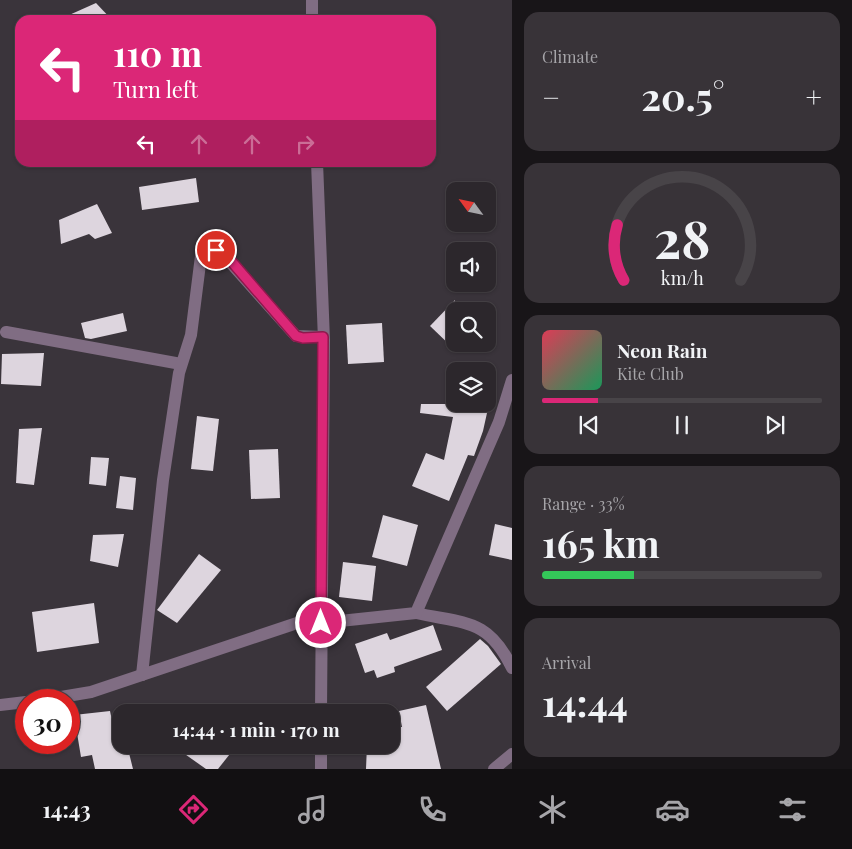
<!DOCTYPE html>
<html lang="en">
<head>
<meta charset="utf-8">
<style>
  body { margin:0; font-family:"Playfair Display",serif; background:#383338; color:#f1f3f6; height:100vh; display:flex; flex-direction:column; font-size:19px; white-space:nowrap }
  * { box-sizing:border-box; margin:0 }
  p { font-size:16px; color:#a6a5a9 }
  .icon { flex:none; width:28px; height:28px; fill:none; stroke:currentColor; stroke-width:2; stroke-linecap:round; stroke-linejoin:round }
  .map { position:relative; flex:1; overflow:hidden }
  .side { display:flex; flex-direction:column; gap:12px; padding:12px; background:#181518; width:340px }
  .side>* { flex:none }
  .guide { position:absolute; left:15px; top:15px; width:421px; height:152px; border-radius:15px; box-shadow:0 1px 4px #0004,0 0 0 1px #484448; background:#db2777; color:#fff; overflow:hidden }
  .needle { width:32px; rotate:303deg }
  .fabs { position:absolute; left:446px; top:182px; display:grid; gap:10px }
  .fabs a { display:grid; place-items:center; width:50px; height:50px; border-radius:10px; background:#2c272c; box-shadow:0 1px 4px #0004,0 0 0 1px #484448; font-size:25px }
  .speed { position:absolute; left:15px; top:689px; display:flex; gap:10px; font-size:25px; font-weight:700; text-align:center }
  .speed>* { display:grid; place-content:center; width:65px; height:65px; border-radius:50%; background:#2c272c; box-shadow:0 1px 4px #0004,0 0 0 1px #484448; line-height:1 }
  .speed .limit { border:8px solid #d22; background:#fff; color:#111 }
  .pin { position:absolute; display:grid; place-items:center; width:42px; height:42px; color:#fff; margin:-21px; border:2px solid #fff; border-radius:50%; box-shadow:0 1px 5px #0007 }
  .me { position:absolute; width:55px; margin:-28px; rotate:0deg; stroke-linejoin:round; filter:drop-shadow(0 0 4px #0008) }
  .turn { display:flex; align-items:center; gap:18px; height:105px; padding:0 15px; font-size:22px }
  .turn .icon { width:65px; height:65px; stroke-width:2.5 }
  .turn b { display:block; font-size:35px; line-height:42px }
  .lanes { display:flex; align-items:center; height:48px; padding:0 15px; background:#0003; justify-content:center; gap:25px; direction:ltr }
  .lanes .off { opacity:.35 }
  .big { font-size:38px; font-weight:700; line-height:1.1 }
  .side .tile { flex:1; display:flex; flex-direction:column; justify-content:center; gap:8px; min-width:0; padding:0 18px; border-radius:15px; background:#383338 }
  .side .dial { align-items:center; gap:0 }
  .dial svg { height:130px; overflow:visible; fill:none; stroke:#484448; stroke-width:7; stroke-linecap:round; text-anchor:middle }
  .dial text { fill:#f1f3f6; stroke:none }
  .song { display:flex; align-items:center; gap:15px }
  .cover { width:60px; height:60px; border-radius:8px; background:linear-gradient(135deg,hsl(350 70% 55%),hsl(150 70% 35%)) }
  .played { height:5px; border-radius:2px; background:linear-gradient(90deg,#db2777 20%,#484448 20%) }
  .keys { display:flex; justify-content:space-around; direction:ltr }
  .heat { display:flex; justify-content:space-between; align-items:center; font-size:28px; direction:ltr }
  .charge { height:8px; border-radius:4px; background:linear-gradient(90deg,#34c759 33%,#484448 0) }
  .trip { position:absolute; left:112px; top:704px; width:288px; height:50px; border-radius:15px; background:#2c272c; box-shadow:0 1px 4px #0004,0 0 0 1px #484448; font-weight:700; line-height:50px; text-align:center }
  .tabs { display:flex; height:80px; justify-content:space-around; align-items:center; background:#121012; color:#a6a5a9 }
  .tabs .icon { width:35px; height:35px }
  .tabs .selected { color:#db2777 }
  .tabs b { font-size:22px; color:#f1f3f6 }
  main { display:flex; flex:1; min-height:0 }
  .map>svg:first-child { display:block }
  .building { fill:#ddd5de }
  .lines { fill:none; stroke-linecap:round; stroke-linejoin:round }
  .minor { stroke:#806d83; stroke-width:12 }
  .route-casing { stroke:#8e194d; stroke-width:12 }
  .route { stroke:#db2777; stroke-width:9 }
</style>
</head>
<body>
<main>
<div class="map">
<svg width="512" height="769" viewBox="0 0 512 769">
  <rect width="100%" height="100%" fill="#3a343b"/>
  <g class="building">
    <polygon points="96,3 112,20 58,20"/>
    <polygon points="196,178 199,202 142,210 139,187"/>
    <polygon points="97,204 112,233 95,239 89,234 61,244 59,220"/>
    <polygon points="455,300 455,350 430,326"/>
    <polygon points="123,313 127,331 91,339 85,338 81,323"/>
    <polygon points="382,323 384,362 348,364 346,325"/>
    <polygon points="44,353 41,386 1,384 2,354"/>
    <polygon points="421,404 489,404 483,431 474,456 468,455 449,501 412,486 426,453 444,460 453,417 420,413"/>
    <polygon points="197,416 219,419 213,471 191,469"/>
    <polygon points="42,428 34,485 16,483 19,429"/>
    <polygon points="278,449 280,498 251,499 249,450"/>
    <polygon points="91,457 109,458 106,486 89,484"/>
    <polygon points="120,476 136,478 133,510 116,508"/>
    <polygon points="383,515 418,525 407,566 372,557"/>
    <polygon points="495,524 512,528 512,560 489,555"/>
    <polygon points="124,534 118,567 90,561 93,535"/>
    <polygon points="199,554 221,570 177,623 157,610"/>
    <polygon points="343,562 376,566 372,601 339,597"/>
    <polygon points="94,603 99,643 37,652 32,612"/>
    <polygon points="433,625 442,650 394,667 395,672 377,678 374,670 365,673 355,644 387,633 390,640"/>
    <polygon points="480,639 488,646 501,664 447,711 426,687"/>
    <polygon points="426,705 441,769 366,769 367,745 391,745 391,727 402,727 399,711"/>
    <polygon points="110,711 117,745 127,745 133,769 95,769 92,755 81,757 74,715"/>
    <polygon points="172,745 237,745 218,769 206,769"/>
  </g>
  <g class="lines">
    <g class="minor">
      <polyline points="312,0 312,20"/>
      <polyline points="317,162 324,340 321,712"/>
      <polyline points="6,332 181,364"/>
      <path d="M416,613C465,624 488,618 512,668"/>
      <polyline points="321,623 416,613 499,422 512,380"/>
      <polyline points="142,675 163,480 179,373 191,335 201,256 207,250 216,250 222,253 296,336 323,337"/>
      <polyline points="43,700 91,692 321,615"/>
      <polyline points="0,705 26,702"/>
      <polyline points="321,745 321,769"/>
      <polyline points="494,769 512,754"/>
    </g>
  </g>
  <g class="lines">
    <defs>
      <polyline id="route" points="216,250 232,262 296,336 303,338 323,337 321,623"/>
    </defs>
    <use href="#route" class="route-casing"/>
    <use href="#route" class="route"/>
  </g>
</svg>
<div class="fabs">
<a><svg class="needle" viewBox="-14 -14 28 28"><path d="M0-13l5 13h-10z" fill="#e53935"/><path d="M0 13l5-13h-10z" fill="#a6a5a9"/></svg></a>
<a><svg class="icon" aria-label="sound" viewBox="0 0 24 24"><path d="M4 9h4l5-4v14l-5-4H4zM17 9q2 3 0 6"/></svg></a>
<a><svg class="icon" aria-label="search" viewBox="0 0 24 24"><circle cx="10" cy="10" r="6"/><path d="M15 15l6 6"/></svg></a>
<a><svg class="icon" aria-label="layers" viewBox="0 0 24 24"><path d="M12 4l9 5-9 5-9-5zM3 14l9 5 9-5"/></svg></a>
</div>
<div class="speed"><div class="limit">30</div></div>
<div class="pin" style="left:216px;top:250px;background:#d93025"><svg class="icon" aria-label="arrive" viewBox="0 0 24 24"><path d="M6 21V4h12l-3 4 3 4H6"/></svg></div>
<svg class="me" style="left:321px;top:623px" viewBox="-20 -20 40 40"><circle r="17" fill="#db2777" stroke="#fff" stroke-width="3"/><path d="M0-11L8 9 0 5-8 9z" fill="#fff"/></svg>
<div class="trip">14:44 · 1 min · 170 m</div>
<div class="guide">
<div class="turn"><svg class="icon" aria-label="left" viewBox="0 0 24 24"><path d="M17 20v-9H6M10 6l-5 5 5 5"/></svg><div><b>110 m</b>Turn left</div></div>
<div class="lanes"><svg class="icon" aria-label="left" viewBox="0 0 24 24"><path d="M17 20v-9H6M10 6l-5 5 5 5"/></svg><svg class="icon off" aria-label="ahead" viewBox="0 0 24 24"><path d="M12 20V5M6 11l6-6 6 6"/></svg><svg class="icon off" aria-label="ahead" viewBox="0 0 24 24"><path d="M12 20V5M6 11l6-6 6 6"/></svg><svg class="icon off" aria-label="right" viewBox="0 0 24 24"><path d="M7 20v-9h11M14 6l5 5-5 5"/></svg></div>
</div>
</div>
<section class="side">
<div class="tile"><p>Climate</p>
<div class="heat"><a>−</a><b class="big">20.5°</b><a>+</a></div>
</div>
<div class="tile dial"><svg viewBox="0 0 100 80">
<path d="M14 69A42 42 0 1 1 86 69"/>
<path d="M14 69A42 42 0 0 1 10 35" stroke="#db2777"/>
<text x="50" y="56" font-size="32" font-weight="700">28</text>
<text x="50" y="72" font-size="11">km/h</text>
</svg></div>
<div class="tile">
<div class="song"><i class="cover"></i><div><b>Neon Rain</b><p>Kite Club</p></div></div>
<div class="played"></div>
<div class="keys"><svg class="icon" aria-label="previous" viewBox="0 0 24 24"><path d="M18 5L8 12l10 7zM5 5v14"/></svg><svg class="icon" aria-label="pause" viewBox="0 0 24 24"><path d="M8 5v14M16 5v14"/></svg><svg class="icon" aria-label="next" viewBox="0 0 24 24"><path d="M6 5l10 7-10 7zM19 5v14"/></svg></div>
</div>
<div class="tile"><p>Range · 33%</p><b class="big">165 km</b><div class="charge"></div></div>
<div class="tile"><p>Arrival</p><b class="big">14:44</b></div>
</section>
</main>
<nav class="tabs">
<b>14:43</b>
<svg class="icon selected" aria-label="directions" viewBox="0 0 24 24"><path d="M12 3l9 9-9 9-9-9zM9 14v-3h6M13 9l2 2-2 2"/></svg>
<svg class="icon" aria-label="music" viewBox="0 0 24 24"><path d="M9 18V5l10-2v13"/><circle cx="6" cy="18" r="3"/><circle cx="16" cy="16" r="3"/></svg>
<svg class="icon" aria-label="phone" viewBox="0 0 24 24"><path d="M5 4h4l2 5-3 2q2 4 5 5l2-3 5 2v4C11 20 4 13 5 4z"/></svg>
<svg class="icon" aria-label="climate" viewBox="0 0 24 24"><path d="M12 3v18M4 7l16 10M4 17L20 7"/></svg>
<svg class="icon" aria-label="car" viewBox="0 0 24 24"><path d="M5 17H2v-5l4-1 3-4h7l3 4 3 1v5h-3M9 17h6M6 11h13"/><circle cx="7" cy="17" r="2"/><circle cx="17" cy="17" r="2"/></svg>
<svg class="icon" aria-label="filters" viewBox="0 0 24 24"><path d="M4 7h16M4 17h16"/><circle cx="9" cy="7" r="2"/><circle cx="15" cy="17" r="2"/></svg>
</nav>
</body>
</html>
